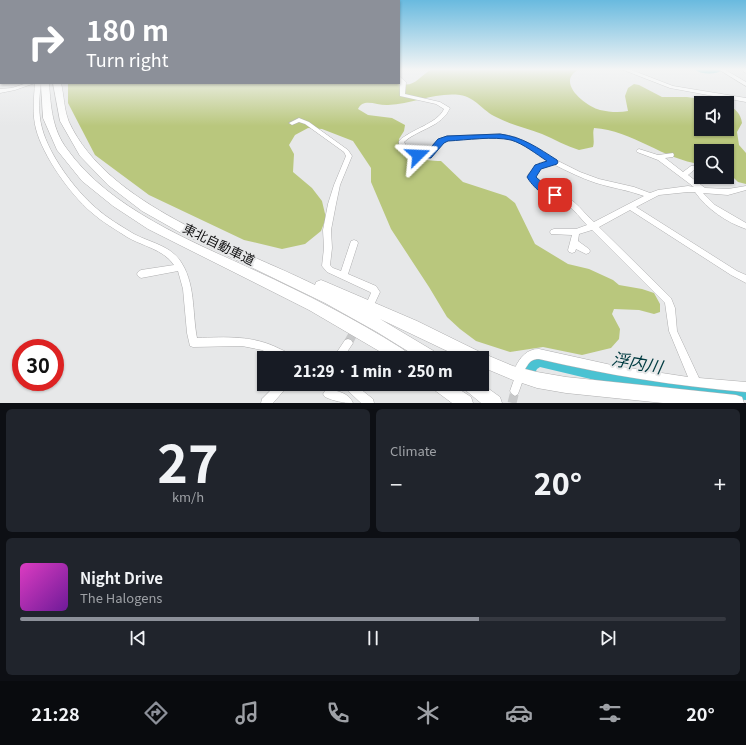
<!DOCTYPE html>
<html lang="en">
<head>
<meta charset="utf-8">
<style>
  body { margin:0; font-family:Georgia,"Noto Sans JP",serif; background:#20242c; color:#f1f3f6; height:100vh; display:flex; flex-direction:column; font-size:15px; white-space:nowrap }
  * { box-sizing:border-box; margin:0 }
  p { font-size:13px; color:#9ea1a6 }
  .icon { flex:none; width:22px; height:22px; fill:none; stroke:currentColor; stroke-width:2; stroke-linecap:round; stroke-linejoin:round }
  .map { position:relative; height:403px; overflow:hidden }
  .details { display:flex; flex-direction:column; gap:6px; padding:6px; background:#0d0f14; flex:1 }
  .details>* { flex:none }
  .guide { position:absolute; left:0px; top:0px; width:400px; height:84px; box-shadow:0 1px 3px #0004; background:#8c9099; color:#fff; overflow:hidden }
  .controls { position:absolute; left:694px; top:96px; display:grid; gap:8px }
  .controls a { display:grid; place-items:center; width:40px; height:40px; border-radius:0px; background:#171b24; box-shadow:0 1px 3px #0004; font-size:20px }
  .speed { position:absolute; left:12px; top:339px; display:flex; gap:8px; font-size:20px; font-weight:700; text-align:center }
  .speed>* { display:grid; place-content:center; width:52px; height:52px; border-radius:50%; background:#171b24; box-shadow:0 1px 3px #0004; line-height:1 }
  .speed .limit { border:6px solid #d22; background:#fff; color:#111 }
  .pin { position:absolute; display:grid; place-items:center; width:34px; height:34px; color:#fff; margin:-17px; border-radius:8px; box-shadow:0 2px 6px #0006 }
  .me { position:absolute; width:44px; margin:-22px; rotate:69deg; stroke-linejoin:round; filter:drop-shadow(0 0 3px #0008) }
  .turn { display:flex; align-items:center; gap:14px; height:84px; padding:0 20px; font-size:18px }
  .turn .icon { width:52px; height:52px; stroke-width:2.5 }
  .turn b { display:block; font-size:28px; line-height:34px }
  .big { font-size:30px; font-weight:800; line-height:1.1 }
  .details .card { flex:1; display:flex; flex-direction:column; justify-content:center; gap:6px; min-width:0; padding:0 14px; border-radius:6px; background:#20242c }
  .details .dial { align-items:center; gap:0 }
  .dial b { font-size:52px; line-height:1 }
  .song { display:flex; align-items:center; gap:12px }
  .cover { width:48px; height:48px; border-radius:6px; background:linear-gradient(135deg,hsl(310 70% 55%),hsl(280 70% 35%)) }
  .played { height:4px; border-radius:2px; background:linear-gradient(90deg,#8c9099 65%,#363941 65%) }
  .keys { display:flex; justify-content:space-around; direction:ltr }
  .heat { display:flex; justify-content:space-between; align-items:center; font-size:22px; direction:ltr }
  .details .tiles { flex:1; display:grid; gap:6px; grid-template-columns:1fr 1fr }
  .card:last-child { grid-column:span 2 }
  .trip { position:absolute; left:257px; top:351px; width:232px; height:40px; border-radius:0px; background:#171b24; box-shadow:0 1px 3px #0004; font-weight:800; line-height:40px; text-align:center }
  .dock { display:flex; height:64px; justify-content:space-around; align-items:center; background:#090b0e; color:#9ea1a6 }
  .dock .icon { width:28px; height:28px }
  .dock .on { color:#8c9099 }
  .dock b { font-size:18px; color:#f1f3f6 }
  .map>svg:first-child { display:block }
  .green { fill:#b9c77d }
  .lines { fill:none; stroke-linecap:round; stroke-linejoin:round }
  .river { fill:#4ac2d2; fill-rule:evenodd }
  .minor-tunnel { stroke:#c7c8c9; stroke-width:9; stroke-dasharray:9 4.5; stroke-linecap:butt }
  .minor-casing { stroke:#afafb0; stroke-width:1 }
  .highway-casing { stroke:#afafb0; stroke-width:1 }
  .minor { fill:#fff; fill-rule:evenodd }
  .highway { fill:#fff; fill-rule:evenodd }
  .route { fill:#1a73e8; stroke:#114b97 }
  .labels { text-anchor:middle; stroke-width:4; stroke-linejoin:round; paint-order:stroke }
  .street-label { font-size:13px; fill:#101011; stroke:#e7e8e9 }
  .near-water-label { font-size:17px; font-style:italic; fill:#003b41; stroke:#e7e8e9 }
</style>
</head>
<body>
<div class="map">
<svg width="746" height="403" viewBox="0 0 746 403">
  <rect width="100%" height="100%" fill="#e7e8e9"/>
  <path class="green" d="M432,69H580C554,81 585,106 600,110C609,112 619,113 628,111L625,96L628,88L634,84L639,85L662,97H687L722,102L724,103H701V129H727V104C735,108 741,114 742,123L737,132L739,145L746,153V184L738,182L727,171V151H701V164C664,160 632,130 594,128C592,134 595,140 593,147L579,150C566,146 554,139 542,134C527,128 511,125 496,117C483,111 475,97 460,95C435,92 413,104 388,105C378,106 363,97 358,109L368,115L392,118L405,125L404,131L399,139C404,158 424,161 441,161L463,182L506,196L515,203L535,244L568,264L589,269L613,280L619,285L642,289L654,293L660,304V312L654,314L639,310L614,309L612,314L620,329L619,339L611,348L582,355L543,347L510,352L476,341L460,329L447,317L429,287L391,229L371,182V168L353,141L322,129L308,128L295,135L289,145L294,154L293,172L312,188L322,201L326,218L321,231L305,244L282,249L244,240L149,195L95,155L68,103V83H338L342,84L398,83C414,89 418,77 432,69Z"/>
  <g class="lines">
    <g class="river">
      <path d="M694,69H724C717,75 701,75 694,69Z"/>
      <polygon points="539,351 620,370 667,378 746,384 746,400 667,394 620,386 540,367 537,369 534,375 528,377 522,375 520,369 525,357"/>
    </g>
    <g class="minor-tunnel">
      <polyline points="348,343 357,327"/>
      <polyline points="512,403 515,391"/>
    </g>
    <defs>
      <g id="minor">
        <polygon points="621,69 629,69 673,86 746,98 746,102 670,88"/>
        <polygon points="718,69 724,69 746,82 746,86"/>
        <polygon points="743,69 746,69 746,73 744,72"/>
        <path d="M399,76L406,82L405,94L440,102L450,108C442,127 418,129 404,142C408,150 418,155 426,153L439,139L447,136L500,134L515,137L526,142L556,160L580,172L599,179L634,187L650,193L658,190L688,186L694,187L658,160L637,152L636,151L637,150L639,149L658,155L673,153L674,155L673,157L665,158L683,172L691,166H701V170H694L688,175L705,188L728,189L746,186V190L728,195L703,193L715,205L746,223V229C726,222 707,209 695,192H688L659,195L636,207L737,271L746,275V283L731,275L630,210L599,227L671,298L675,308L677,331L699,378L746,382V392C676,386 607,375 539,359C526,359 529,369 520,373L517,371L515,368C520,357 527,349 539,349L616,366L688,377L669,331L665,303L592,230L579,234L578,241L589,249L590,251L589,253L586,254L576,249L575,252L572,253L569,252L568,250L572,235L551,234L550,232L551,230L554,229H576L587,225C581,219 575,210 567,205C555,196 532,192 528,175L529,173L539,163L548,161C537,154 524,143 511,140C498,136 484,139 471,139C464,139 454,138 447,141C438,144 436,156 426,158C417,160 397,151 399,141C411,129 437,124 444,109L436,104L400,96V82L399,81ZM553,164C567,171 581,178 596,183C612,188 628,190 644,196L594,222C587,216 581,208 574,202C562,193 541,191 534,176L543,167Z"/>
        <polygon points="27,83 35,83 15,90 0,93 0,89 12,88"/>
        <path d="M35,83H41C39,98 38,113 42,128C49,155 75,190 96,208C107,218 121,226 134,234C149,242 168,245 179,259C196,282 192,312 197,338C226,337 253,335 280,349C284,351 290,353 292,358H278L262,350L242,346L193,347L190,346L187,333L183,289L178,271L141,278L138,276L137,274L138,272L141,270L174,265C163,249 142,246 127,237C115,229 102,222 91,212C70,194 43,156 36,129C32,114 34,98 35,83Z"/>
        <polygon points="299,118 309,122 348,150 352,156 340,185 336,204 331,230 332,248 330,265 333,268 341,271 351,241 354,240 357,241 358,243 348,274 376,286 380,292 374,305 371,306 368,305 367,302 371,293 370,292 327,272 322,266 324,248 323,230 328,204 334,185 346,156 344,152 305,124 299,122 292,125 289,123"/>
        <polygon points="348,339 351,340 353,343 343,358 333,358 345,340"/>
        <polygon points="518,375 521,377 523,380 518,394 515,396 512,394 510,391 515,377"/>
        <polygon points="277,384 289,384 287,387 273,403 261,403 262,399"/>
        <polygon points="342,384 354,384 373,399 374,403 361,403 344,387"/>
        <path d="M328,389C338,391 349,393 353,403C343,403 334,401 325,397L323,394L325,391Z"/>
      </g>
      <g id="highway">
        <path d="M41,83H49C51,107 52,129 67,149C110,209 191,241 256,271C306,294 355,319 401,348L408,353L410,358H391L309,310L148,229L113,206L82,181L57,150L43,118Z"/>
        <path d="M53,83H61C64,95 64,110 69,122C108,206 236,246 315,285L316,282L321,280L326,282L417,321L482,353L513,366L537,372L566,377L736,395L742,397L744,403H663L566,393L537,388L513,380L482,367V358H462L380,319L437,353L439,358H419L377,332L325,303L181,233L142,211L108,185L80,156L60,121Z"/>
        <polygon points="430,384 451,384 471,397 473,403 452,403 433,389"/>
        <polygon points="461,384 482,384 500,397 502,403 481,403 464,389"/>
      </g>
    </defs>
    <use href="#minor" class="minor-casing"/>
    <use href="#highway" class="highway-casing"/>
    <use href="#minor" class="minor"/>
    <use href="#highway" class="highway"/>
  </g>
  <linearGradient id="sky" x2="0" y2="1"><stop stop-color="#69badf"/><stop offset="0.55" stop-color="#f4f5f5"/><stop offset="1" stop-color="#f4f5f5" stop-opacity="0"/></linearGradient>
  <rect width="746" height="126" fill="url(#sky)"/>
  <path class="route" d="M500,134C523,137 538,148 557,160L558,162L557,164L541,169L536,177L547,187L558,193L559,195L558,197C547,201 532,186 527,177L535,165L547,161C536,154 524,144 511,140C493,136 467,140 448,141L444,143L431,158H418L414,155L418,153H426L438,139L447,136Z"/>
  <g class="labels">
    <g class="street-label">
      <text transform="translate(219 244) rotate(26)" y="5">東北自動車道</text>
    </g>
    <g class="near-water-label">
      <text transform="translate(637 363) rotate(10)" y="6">浮内川</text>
    </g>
  </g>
</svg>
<div class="controls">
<a><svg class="icon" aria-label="sound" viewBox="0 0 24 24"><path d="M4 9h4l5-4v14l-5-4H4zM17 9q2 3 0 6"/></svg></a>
<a><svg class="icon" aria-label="search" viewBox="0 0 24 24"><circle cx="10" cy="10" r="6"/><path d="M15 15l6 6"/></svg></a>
</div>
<div class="speed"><div class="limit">30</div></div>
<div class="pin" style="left:555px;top:195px;background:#d93025"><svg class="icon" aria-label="arrive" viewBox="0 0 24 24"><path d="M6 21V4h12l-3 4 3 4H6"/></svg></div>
<svg class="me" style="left:418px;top:155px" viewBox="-20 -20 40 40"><path d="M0-17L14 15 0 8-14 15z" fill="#1a73e8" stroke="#fff" stroke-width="4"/></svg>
<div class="trip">21:29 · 1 min · 250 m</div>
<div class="guide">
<div class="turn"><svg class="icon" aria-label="right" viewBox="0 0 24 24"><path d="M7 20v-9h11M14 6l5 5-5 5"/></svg><div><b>180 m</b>Turn right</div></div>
</div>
</div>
<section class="details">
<div class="tiles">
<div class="card dial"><b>27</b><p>km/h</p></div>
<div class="card"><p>Climate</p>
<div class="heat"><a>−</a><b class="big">20°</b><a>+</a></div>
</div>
<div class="card">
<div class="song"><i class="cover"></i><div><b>Night Drive</b><p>The Halogens</p></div></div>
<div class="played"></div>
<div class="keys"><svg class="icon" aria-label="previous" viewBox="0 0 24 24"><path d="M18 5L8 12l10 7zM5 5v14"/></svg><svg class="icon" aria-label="pause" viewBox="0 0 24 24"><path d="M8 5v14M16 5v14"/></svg><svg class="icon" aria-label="next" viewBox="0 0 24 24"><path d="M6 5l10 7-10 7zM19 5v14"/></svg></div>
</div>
</div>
</section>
<nav class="dock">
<b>21:28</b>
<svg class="icon on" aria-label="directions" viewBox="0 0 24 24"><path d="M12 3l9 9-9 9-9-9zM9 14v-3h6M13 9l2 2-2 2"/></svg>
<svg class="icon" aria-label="music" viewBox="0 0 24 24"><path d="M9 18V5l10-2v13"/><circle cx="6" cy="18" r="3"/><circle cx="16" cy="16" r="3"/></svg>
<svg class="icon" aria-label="phone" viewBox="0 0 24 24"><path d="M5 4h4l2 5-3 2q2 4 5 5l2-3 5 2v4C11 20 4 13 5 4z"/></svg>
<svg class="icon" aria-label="climate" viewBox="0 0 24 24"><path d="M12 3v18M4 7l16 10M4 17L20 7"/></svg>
<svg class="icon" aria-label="car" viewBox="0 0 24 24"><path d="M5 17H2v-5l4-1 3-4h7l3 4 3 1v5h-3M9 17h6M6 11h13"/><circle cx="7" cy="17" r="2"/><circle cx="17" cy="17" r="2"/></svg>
<svg class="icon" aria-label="filters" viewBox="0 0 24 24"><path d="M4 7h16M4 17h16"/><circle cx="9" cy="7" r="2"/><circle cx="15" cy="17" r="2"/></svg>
<b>20°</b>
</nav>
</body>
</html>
